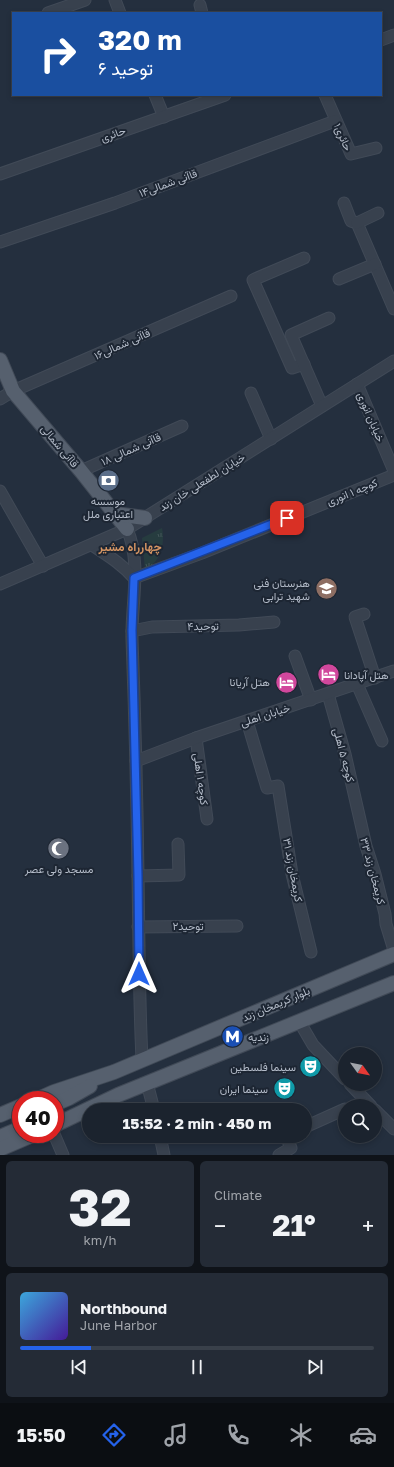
<!DOCTYPE html>
<html lang="en">
<head>
<meta charset="utf-8">
<style>
  body { margin:0; font-family:"Golos Text",Vazirmatn,sans-serif; background:#242b36; color:#f1f3f6; height:100vh; display:flex; flex-direction:column; font-size:15px; white-space:nowrap }
  * { box-sizing:border-box; margin:0 }
  p { font-size:13px; color:#a0a4aa }
  .icon { flex:none; width:22px; height:22px; fill:none; stroke:currentColor; stroke-width:2; stroke-linecap:round; stroke-linejoin:round }
  .map { position:relative; height:1155px; overflow:hidden }
  .details { display:flex; flex-direction:column; gap:6px; padding:6px; background:#0f1319; flex:1 }
  .details>* { flex:none }
  .hud { position:absolute; left:12px; top:12px; width:370px; height:84px; border-radius:0px; box-shadow:0 2px 6px #0003,0 0 0 1px #39404a; background:#1a4fa0; color:#fff; overflow:hidden }
  .needle { width:26px; rotate:123deg }
  .tools { position:absolute; left:338px; top:1047px; display:grid; gap:8px }
  .tools a { display:grid; place-items:center; width:44px; height:44px; border-radius:50%; background:#1b232e; box-shadow:0 2px 6px #0003,0 0 0 1px #39404a; font-size:20px }
  .speed { position:absolute; left:12px; top:1091px; display:flex; gap:8px; font-size:20px; font-weight:700; text-align:center }
  .speed>* { display:grid; place-content:center; width:52px; height:52px; border-radius:50%; background:#1b232e; box-shadow:0 2px 6px #0003,0 0 0 1px #39404a; line-height:1 }
  .speed .limit { border:6px solid #d22; background:#fff; color:#111 }
  .pin { position:absolute; display:grid; place-items:center; width:34px; height:34px; color:#fff; margin:-17px; border-radius:8px; box-shadow:0 2px 6px #0006 }
  .me { position:absolute; width:44px; margin:-22px; rotate:0deg; stroke-linejoin:round; filter:drop-shadow(0 0 3px #0008) }
  .turn { display:flex; align-items:center; gap:14px; height:84px; padding:0 20px; font-size:18px }
  .turn .icon { width:52px; height:52px; stroke-width:2.5 }
  .turn b { display:block; font-size:28px; line-height:34px }
  .big { font-size:30px; font-weight:700; line-height:1.1 }
  .details .card { flex:1; display:flex; flex-direction:column; justify-content:center; gap:6px; min-width:0; padding:0 14px; border-radius:6px; background:#242b36 }
  .details .dial { align-items:center; gap:0 }
  .dial b { font-size:52px; line-height:1 }
  .song { display:flex; align-items:center; gap:12px }
  .cover { width:48px; height:48px; border-radius:6px; background:linear-gradient(135deg,hsl(200 70% 55%),hsl(260 70% 35%)) }
  .played { height:4px; border-radius:2px; background:linear-gradient(90deg,#2563eb 20%,#39404a 20%) }
  .keys { display:flex; justify-content:space-around; direction:ltr }
  .heat { display:flex; justify-content:space-between; align-items:center; font-size:22px; direction:ltr }
  .details .tiles { flex:1; display:grid; gap:6px; grid-template-columns:1fr 1fr }
  .card:last-child { grid-column:span 2 }
  .trip { position:absolute; left:82px; top:1103px; width:230px; height:40px; border-radius:20px; background:#1b232e; box-shadow:0 2px 6px #0003,0 0 0 1px #39404a; font-weight:700; line-height:40px; text-align:center }
  .dock { display:flex; height:64px; justify-content:space-around; align-items:center; background:#0b0e12; color:#a0a4aa }
  .dock .icon { width:28px; height:28px }
  .dock .on { color:#2563eb }
  .dock b { font-size:18px; color:#f1f3f6 }
  .map>svg:first-child { display:block }
  .park { fill:url(#park-tufts) }
  .lines { fill:none; stroke-linecap:round; stroke-linejoin:round }
  .minor-casing { stroke:#414a57; stroke-width:13 }
  .major-casing { stroke:#414a57; stroke-width:16 }
  .minor { stroke:#38414e; stroke-width:11 }
  .major { stroke:#56606e; stroke-width:14 }
  .route-casing { stroke:#184099; stroke-width:10 }
  .route { stroke:#2563eb; stroke-width:7 }
  .labels { text-anchor:middle; stroke-width:4; stroke-linejoin:round; paint-order:stroke }
  .street-label { font-size:11px; fill:#b4bcc9; stroke:#1d2633 }
  .poi-label { font-size:11px; fill:#b4bcc9; stroke:#1d2633; text-anchor:end }
  .neighbourhood-label { font-size:12px; font-weight:bold; fill:#d59563; stroke:#1d2633 }
</style>
</head>
<body>
<div class="map">
<svg width="394" height="1155" viewBox="0 0 394 1155">
  <defs>
    <pattern id="park-tufts" width="24" height="20" patternUnits="userSpaceOnUse"><rect width="24" height="20" fill="#263c3f"/><path d="M3 7l-1-3M5 7V3M7 7l1-3M15 17l-1-3M17 17v-4M19 17l1-3" fill="none" stroke="#435659"/></pattern>
  </defs>
  <rect width="100%" height="100%" fill="#242f3e"/>
  <path class="park" d="M162,528C165,544 161,562 145,569L142,538Z"/>
  <g class="lines">
    <defs>
      <g id="minor">
        <polyline points="115,0 120,13"/>
        <polyline points="200,5 202,13"/>
        <polyline points="48,13 85,0"/>
        <polyline points="381,40 394,35"/>
        <polyline points="155,95 164,117"/>
        <polyline points="325,95 351,154 376,148"/>
        <polyline points="0,174 225,95"/>
        <polyline points="344,203 351,221 357,223 394,309"/>
        <polyline points="357,223 378,213"/>
        <polyline points="0,242 115,203 335,121"/>
        <polyline points="304,258 255,279 253,280 292,368 304,364"/>
        <polyline points="339,279 375,264"/>
        <polyline points="357,384 394,471"/>
        <polyline points="251,393 271,439"/>
        <polyline points="0,399 13,391 231,296"/>
        <polyline points="322,406 291,335 329,318"/>
        <polyline points="81,471 182,426"/>
        <polyline points="0,491 43,566"/>
        <path d="M127,529C142,563 131,603 132,639C135,718 137,797 138,875C139,937 139,998 142,1059"/>
        <path d="M92,545C107,555 122,564 134,578L202,553L394,475"/>
        <polyline points="0,584 127,529 394,361"/>
        <polyline points="364,614 355,617 375,678"/>
        <polyline points="132,631 152,627 239,625 274,622"/>
        <polyline points="295,656 311,700"/>
        <polyline points="357,684 382,741"/>
        <polyline points="328,694 345,754 366,846 375,874 385,914 386,924 394,950"/>
        <polyline points="247,721 267,788 278,786 292,874 311,952"/>
        <polyline points="196,738 207,819"/>
        <polyline points="136,761 196,738 394,671"/>
        <polyline points="138,876 179,875 178,844"/>
        <polyline points="138,927 237,926"/>
        <polyline points="299,1021 313,1045 345,1079"/>
        <polyline points="147,1083 154,1110"/>
        <polyline points="350,1084 371,1106"/>
        <polyline points="375,1110 394,1129"/>
        <polyline points="305,1127 345,1109"/>
        <polyline points="54,1134 63,1155"/>
        <polyline points="160,1136 164,1155"/>
        <polyline points="279,1155 291,1148 286,1136"/>
      </g>
      <g id="major">
        <polyline points="0,360 13,391 81,471 127,529"/>
        <polyline points="115,514 145,518"/>
        <polyline points="36,1100 54,1092 114,1072 394,954"/>
        <polyline points="55,1104 69,1098 90,1086"/>
        <polyline points="0,1115 21,1106"/>
        <polyline points="55,1125 118,1095 394,983"/>
        <polyline points="0,1137 21,1128"/>
        <polyline points="0,1149 35,1134"/>
      </g>
    </defs>
    <use href="#minor" class="minor-casing"/>
    <use href="#major" class="major-casing"/>
    <use href="#minor" class="minor"/>
    <use href="#major" class="major"/>
  </g>
  <g class="lines">
    <defs>
      <polyline id="route" points="139,974 138,876 132,630 134,578 287,518"/>
    </defs>
    <use href="#route" class="route-casing"/>
    <use href="#route" class="route"/>
  </g>
  <defs>
    <symbol id="bank-disc" viewBox="-11 -11 22 22"><circle r="9.5" fill="#5c6f8a" stroke="#1d2633"/><path d="M-6-4H6V4H-6ZM0-2.3a2.3 2.3 0 1 0 0 4.6a2.3 2.3 0 1 0 0-4.6Z" fill="#fff"/></symbol>
    <symbol id="school-disc" viewBox="-11 -11 22 22"><circle r="9.5" fill="#8d6e63" stroke="#1d2633"/><path d="M0-5L7-2L0 1L-7-2ZM-4 1L0 2.5L4 1V4Q0 6-4 4Z" fill="#fff"/></symbol>
    <symbol id="hotel-disc" viewBox="-11 -11 22 22"><circle r="9.5" fill="#d1479c" stroke="#1d2633"/><path d="M-6-4.5h1.5V1H6V5H4.5V3h-9V5H-6ZM-4 0a1.8 1.8 0 1 1 3.6 0ZM.5 0V-2.5h3Q6-2.5 6 0Z" fill="#fff"/></symbol>
    <symbol id="mosque-disc" viewBox="-11 -11 22 22"><circle r="9.5" fill="#6b7280" stroke="#1d2633"/><path d="M3.5-4.9A6 6 0 1 0 3.5 4.9A5 5 0 1 1 3.5-4.9Z" fill="#fff"/></symbol>
    <symbol id="metro-disc" viewBox="-11 -11 22 22"><circle r="9.5" fill="#1a4fb4" stroke="#1d2633"/><path d="M-5.5 5V-5H-3L0 0L3-5H5.5V5H3V-.5L0 4L-3-.5V5Z" fill="#fff"/></symbol>
    <symbol id="theatre-disc" viewBox="-11 -11 22 22"><circle r="9.5" fill="#0f9aa8" stroke="#1d2633"/><path d="M-5-5.5Q0-4 5-5.5V0Q5 5 0 6Q-5 5-5 0ZM-3.3-2.5H-1v1.5H-3.3ZM1-2.5H3.3v1.5H1ZM-2.8 1Q0 5.5 2.8 1Z" fill="#fff"/></symbol>
  </defs>
  <g fill-rule="evenodd">
    <use href="#bank-disc" x="96" y="468" width="25" height="25"/>
    <use href="#school-disc" x="314" y="576" width="25" height="25"/>
    <use href="#hotel-disc" x="316" y="662" width="25" height="25"/>
    <use href="#hotel-disc" x="274" y="670" width="25" height="25"/>
    <use href="#mosque-disc" x="46" y="836" width="25" height="25"/>
    <use href="#metro-disc" x="220" y="1024" width="25" height="25"/>
    <use href="#theatre-disc" x="298" y="1054" width="25" height="25"/>
    <use href="#theatre-disc" x="272" y="1076" width="25" height="25"/>
  </g>
  <g class="labels">
    <g class="street-label">
      <text transform="translate(113 134) rotate(-19)" y="4">حائری</text>
      <text transform="translate(343 137) rotate(65)" y="4">حائری۱</text>
      <text transform="translate(168 183) rotate(-20)" y="4">قاآنی شمالی۱۴</text>
      <text transform="translate(122 344) rotate(-24)" y="4">قاآنی شمالی۱۶</text>
      <text transform="translate(371 417) rotate(67)" y="4">خیابان انوری</text>
      <text transform="translate(60 446) rotate(50)" y="4">قاآنی شمالی</text>
      <text transform="translate(131 449) rotate(-24)" y="4">۱۸ قاآنی شمالی</text>
      <text transform="translate(202 482) rotate(-32)" y="4">خیابان لطفعلی خان زند</text>
      <text transform="translate(352 492) rotate(-22)" y="4">کوچه ۱ انوری</text>
      <text transform="translate(203 626) rotate(-1)" y="4">توحید۴</text>
      <text transform="translate(265 715) rotate(-18)" y="4">خیابان اهلی</text>
      <text transform="translate(344 755) rotate(75)" y="4">کوچه ۵ اهلی</text>
      <text transform="translate(201 779) rotate(82)" y="4">کوچه ۱ اهلی</text>
      <text transform="translate(293 870) rotate(79)" y="4">کریمخان زند ۳۱</text>
      <text transform="translate(373 871) rotate(75)" y="4">کریمخان زند ۳۳</text>
      <text x="188" y="930">توحید۲</text>
      <text transform="translate(276 1004) rotate(-23)" y="4">بلوار کریمخان زند</text>
    </g>
    <g class="poi-label">
      <text x="108" y="505" text-anchor="middle">موسسه<tspan x="108" dy="13">اعتباری ملل</tspan></text>
      <text x="310" y="587">هنرستان فنی<tspan x="310" dy="13">شهید ترابی</tspan></text>
      <text x="344" y="679" text-anchor="start">هتل آپادانا</text>
      <text x="270" y="686">هتل آریانا</text>
      <text x="59" y="873" text-anchor="middle">مسجد ولی عصر</text>
      <text x="248" y="1041" text-anchor="start">زندیه</text>
      <text x="296" y="1071">سینما فلسطین</text>
      <text x="268" y="1093">سینما ایران</text>
    </g>
    <g class="neighbourhood-label">
      <text x="130" y="551">چهارراه مشیر</text>
    </g>
  </g>
</svg>
<div class="tools">
<a><svg class="needle" viewBox="-14 -14 28 28"><path d="M0-13l5 13h-10z" fill="#e53935"/><path d="M0 13l5-13h-10z" fill="#a0a4aa"/></svg></a>
<a><svg class="icon" aria-label="search" viewBox="0 0 24 24"><circle cx="10" cy="10" r="6"/><path d="M15 15l6 6"/></svg></a>
</div>
<div class="speed"><div class="limit">40</div></div>
<div class="pin" style="left:287px;top:518px;background:#d93025"><svg class="icon" aria-label="arrive" viewBox="0 0 24 24"><path d="M6 21V4h12l-3 4 3 4H6"/></svg></div>
<svg class="me" style="left:139px;top:974px" viewBox="-20 -20 40 40"><path d="M0-17L14 15 0 8-14 15z" fill="#2563eb" stroke="#fff" stroke-width="4"/></svg>
<div class="trip">15:52 · 2 min · 450 m</div>
<div class="hud">
<div class="turn"><svg class="icon" aria-label="right" viewBox="0 0 24 24"><path d="M7 20v-9h11M14 6l5 5-5 5"/></svg><div><b>320 m</b>۶ توحید</div></div>
</div>
</div>
<section class="details">
<div class="tiles">
<div class="card dial"><b>32</b><p>km/h</p></div>
<div class="card"><p>Climate</p>
<div class="heat"><a>−</a><b class="big">21°</b><a>+</a></div>
</div>
<div class="card">
<div class="song"><i class="cover"></i><div><b>Northbound</b><p>June Harbor</p></div></div>
<div class="played"></div>
<div class="keys"><svg class="icon" aria-label="previous" viewBox="0 0 24 24"><path d="M18 5L8 12l10 7zM5 5v14"/></svg><svg class="icon" aria-label="pause" viewBox="0 0 24 24"><path d="M8 5v14M16 5v14"/></svg><svg class="icon" aria-label="next" viewBox="0 0 24 24"><path d="M6 5l10 7-10 7zM19 5v14"/></svg></div>
</div>
</div>
</section>
<nav class="dock">
<b>15:50</b>
<svg class="icon on" aria-label="directions" viewBox="0 0 24 24"><path d="M12 3l9 9-9 9-9-9zM9 14v-3h6M13 9l2 2-2 2"/></svg>
<svg class="icon" aria-label="music" viewBox="0 0 24 24"><path d="M9 18V5l10-2v13"/><circle cx="6" cy="18" r="3"/><circle cx="16" cy="16" r="3"/></svg>
<svg class="icon" aria-label="phone" viewBox="0 0 24 24"><path d="M5 4h4l2 5-3 2q2 4 5 5l2-3 5 2v4C11 20 4 13 5 4z"/></svg>
<svg class="icon" aria-label="climate" viewBox="0 0 24 24"><path d="M12 3v18M4 7l16 10M4 17L20 7"/></svg>
<svg class="icon" aria-label="car" viewBox="0 0 24 24"><path d="M5 17H2v-5l4-1 3-4h7l3 4 3 1v5h-3M9 17h6M6 11h13"/><circle cx="7" cy="17" r="2"/><circle cx="17" cy="17" r="2"/></svg>
</nav>
</body>
</html>
